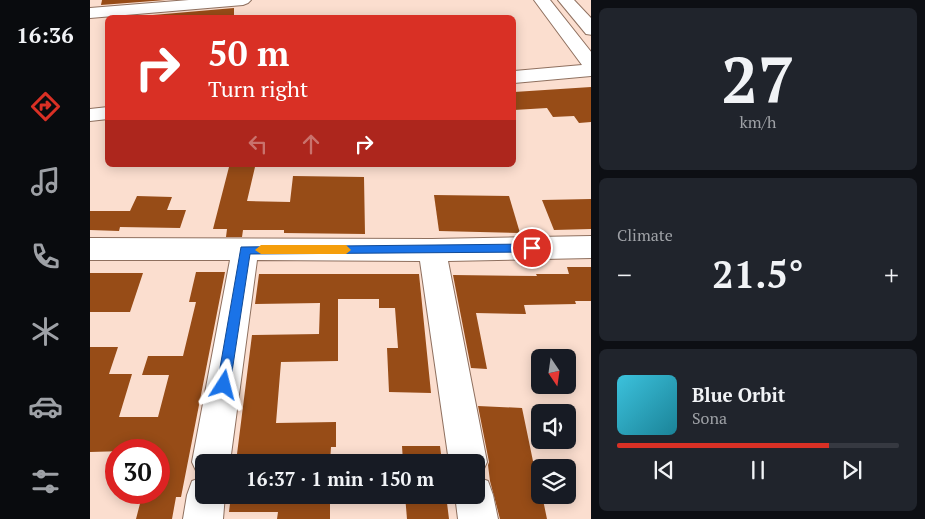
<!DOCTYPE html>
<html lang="en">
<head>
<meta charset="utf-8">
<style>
  body { margin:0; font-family:"PT Serif",serif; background:#20242c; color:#f1f3f6; height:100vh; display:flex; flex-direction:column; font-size:19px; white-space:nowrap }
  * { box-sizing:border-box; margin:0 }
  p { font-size:16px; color:#9ea1a6 }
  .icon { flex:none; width:28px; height:28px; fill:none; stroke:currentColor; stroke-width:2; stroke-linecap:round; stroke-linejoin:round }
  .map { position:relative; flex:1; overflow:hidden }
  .panel { display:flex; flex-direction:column; gap:8px; padding:8px; background:#0d0f14; width:334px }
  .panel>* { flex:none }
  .banner { position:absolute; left:15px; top:15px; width:411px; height:152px; border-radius:8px; box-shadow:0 2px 12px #0003; background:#d93025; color:#fff; overflow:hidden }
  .needle { width:32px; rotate:167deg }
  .buttons { position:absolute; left:441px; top:349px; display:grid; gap:10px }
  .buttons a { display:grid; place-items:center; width:45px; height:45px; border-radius:8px; background:#171b24; box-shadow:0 2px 12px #0003; font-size:25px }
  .speed { position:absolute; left:15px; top:439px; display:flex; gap:10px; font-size:25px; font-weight:700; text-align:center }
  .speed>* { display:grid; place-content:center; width:65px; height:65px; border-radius:50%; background:#171b24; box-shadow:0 2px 12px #0003; line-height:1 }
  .speed .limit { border:8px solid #d22; background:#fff; color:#111 }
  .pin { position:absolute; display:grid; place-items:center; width:42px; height:42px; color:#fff; margin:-21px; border:2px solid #fff; border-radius:50%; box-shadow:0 1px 5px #0007 }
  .me { position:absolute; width:55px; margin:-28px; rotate:9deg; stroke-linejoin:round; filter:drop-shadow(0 0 4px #0008) }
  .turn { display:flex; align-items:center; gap:18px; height:105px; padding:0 20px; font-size:22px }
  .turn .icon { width:65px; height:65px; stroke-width:2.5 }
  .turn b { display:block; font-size:35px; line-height:42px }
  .lanes { display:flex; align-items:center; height:48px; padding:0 20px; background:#0003; justify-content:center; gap:25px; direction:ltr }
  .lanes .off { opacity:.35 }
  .big { font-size:38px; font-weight:600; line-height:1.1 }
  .panel .tile { flex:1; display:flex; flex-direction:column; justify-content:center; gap:8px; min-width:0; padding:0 18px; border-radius:8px; background:#20242c }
  .panel .dial { align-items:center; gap:0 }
  .dial b { font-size:65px; line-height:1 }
  .song { display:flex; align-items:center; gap:15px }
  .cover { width:60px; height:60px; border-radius:8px; background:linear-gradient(135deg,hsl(190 70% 55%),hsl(190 70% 35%)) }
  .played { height:5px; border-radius:2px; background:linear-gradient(90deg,#d93025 75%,#363941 75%) }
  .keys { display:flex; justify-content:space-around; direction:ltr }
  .heat { display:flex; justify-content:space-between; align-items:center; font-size:28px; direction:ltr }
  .trip { position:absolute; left:105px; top:454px; width:290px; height:50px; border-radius:8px; background:#171b24; box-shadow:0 2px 12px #0003; font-weight:600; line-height:50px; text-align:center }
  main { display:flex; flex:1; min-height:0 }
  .dock { display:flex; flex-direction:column; width:90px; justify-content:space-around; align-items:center; background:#090b0e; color:#9ea1a6 }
  .dock .icon { width:35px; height:35px }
  .dock .current { color:#d93025 }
  .dock b { font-size:22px; color:#f1f3f6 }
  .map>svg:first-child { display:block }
  .building { fill:#974c17 }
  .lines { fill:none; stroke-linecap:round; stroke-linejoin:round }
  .minor-casing { stroke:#8f705f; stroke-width:2 }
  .major-casing { stroke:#8f705f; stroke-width:2 }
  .minor { fill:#fff; fill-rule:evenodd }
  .major { fill:#fff; fill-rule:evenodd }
  .route { fill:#1a73e8; stroke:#114b97 }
  .slow { fill:#f59e0b }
</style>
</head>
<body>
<main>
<nav class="dock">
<b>16:36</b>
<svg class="icon current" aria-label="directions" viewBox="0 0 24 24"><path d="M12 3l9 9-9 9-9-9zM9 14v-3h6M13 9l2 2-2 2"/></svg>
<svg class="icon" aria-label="music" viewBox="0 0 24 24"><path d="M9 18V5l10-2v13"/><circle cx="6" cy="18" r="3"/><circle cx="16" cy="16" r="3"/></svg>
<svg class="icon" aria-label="phone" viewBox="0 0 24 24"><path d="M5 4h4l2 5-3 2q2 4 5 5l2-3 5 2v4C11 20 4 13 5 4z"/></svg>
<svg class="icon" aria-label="climate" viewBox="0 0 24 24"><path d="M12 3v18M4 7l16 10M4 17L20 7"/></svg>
<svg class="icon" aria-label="car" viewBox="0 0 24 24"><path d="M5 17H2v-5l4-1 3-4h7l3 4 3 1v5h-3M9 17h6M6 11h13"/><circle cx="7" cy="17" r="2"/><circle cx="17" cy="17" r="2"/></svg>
<svg class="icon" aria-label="filters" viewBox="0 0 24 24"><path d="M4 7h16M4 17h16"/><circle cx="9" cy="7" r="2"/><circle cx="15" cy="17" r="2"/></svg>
</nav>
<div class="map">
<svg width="502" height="519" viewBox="0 0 502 519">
  <rect width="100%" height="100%" fill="#fbdecf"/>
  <g class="building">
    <polygon points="12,0 76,0 11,5"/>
    <polygon points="144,8 144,18 28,18"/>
    <polygon points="502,87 502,122 489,123 484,116 463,117 457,108 424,110 424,92"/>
    <polygon points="139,167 165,167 157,201 200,202 203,176 274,177 275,234 194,233 194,230 153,230 152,237 136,237 137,229 123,229"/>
    <polygon points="344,195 419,196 430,233 349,231"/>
    <polygon points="47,196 82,197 77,210 96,210 90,228 30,227 29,231 0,230 0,211 40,211"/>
    <polygon points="502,199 502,229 464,230 452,200"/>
    <polygon points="477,267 502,267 502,301 485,301 486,304 434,305 436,314 386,313 397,369 381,368 363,275 447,276 446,274 479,274"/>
    <polygon points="106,272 135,272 91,497 86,497 82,519 46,519 53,492 69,492 69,450 0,452 0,347 28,347 19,374 42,374 29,417 68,417 79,375 52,375 58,356 93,356 106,302 99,302"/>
    <polygon points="0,273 53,273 40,312 0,312"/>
    <polygon points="169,274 329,274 341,393 299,392 297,348 308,348 305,308 289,308 289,299 248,299 248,361 191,362 186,423 246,422 246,447 241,447 240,462 146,462 162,335 229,334 230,303 165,304"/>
    <polygon points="388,406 432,408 450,495 452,495 457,519 410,519 400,481 398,465 399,462"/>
    <polygon points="312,446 350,446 352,462 313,462"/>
    <polygon points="141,495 240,495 240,519 187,519 188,512 139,512"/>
    <polygon points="315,495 356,495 359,519 317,519"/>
  </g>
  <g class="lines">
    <defs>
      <g id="minor">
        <polygon points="99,0 161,0 158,3 153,5 0,18 0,8"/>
        <polygon points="444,0 460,0 502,53 502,76 424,83 424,71 492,65"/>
        <polygon points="18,107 18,119 0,121 0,109"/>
        <polygon points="502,236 502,258 358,261 397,462 391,475 387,477 398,481 403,495 408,519 368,519 365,495 386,495 386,462 359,462 330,261 167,260 140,462 114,462 114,495 135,495 133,519 93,519 97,495 102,481 113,477 108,475 102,462 140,260 0,260 0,238 342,239"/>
      </g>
      <polygon id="major" points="468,0 484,0 502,19 502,35 496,34"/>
    </defs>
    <use href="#minor" class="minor-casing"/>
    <use href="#major" class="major-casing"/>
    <use href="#minor" class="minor"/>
    <use href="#major" class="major"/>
  </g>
  <polygon class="route" points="442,244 447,248 442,252 160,254 140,385 138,390 134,392 129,390 127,385 151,247"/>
  <polygon class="slow" points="171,245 256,245 261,250 256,254 171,254 165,250"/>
</svg>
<div class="buttons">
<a><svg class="needle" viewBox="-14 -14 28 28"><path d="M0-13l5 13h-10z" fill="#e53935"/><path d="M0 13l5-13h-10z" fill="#9ea1a6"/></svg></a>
<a><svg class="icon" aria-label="sound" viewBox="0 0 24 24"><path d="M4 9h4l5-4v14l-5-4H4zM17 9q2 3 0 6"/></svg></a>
<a><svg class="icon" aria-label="layers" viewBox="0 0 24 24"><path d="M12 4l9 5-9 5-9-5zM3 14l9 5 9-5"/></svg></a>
</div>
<div class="speed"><div class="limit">30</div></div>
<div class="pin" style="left:442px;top:248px;background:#d93025"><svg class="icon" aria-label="arrive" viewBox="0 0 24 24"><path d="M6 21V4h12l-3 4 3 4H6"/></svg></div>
<svg class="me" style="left:134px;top:385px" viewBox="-20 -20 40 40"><path d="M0-17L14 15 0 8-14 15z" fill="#1a73e8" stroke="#fff" stroke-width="4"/></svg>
<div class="trip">16:37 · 1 min · 150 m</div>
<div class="banner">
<div class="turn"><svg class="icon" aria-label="right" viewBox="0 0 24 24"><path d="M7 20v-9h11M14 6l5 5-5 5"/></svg><div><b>50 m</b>Turn right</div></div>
<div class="lanes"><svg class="icon off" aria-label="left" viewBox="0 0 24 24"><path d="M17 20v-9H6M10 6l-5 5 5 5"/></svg><svg class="icon off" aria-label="ahead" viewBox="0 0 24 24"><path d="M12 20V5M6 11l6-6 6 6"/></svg><svg class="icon" aria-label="right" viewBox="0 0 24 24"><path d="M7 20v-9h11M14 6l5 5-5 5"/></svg></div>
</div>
</div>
<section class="panel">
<div class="tile dial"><b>27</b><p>km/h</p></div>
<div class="tile"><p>Climate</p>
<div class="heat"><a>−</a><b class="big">21.5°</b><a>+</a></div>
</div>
<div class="tile">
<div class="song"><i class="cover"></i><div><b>Blue Orbit</b><p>Sona</p></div></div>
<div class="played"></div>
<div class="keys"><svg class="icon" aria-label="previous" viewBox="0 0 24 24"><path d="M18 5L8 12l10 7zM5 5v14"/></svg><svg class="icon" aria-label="pause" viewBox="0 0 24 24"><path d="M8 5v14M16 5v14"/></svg><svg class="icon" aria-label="next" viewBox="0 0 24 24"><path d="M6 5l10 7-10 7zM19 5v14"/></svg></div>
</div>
</section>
</main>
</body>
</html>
